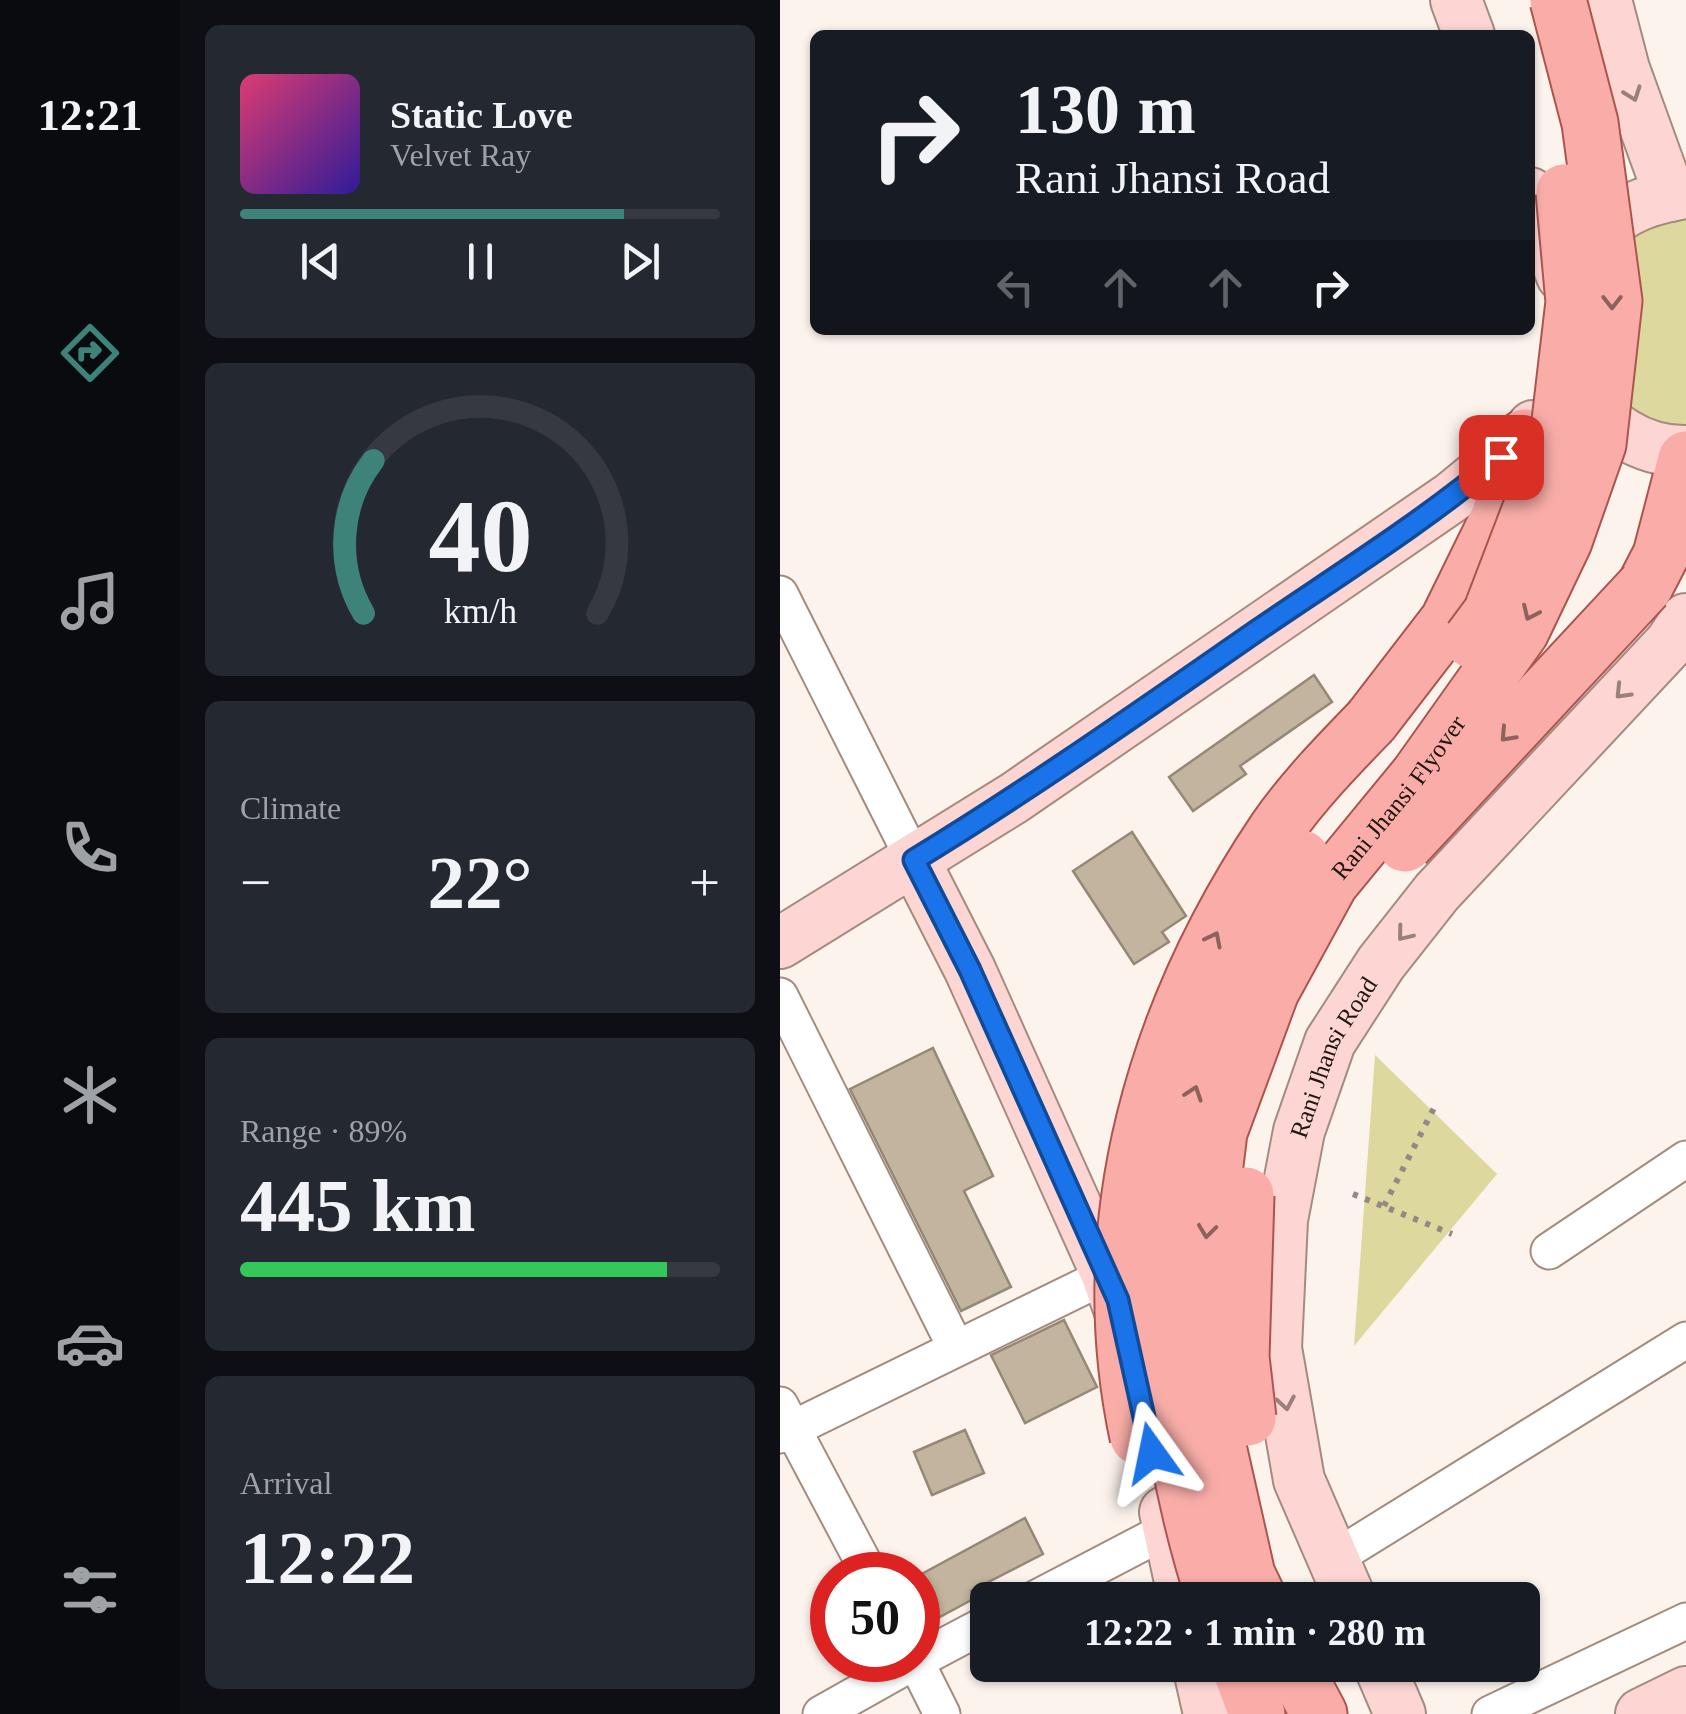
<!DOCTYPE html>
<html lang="en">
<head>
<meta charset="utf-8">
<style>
  body { margin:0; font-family:"Times New Roman",serif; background:#242831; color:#f1f3f6; height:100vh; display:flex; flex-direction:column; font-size:38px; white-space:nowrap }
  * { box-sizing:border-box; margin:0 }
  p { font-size:32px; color:#9ea1a6 }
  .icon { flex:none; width:55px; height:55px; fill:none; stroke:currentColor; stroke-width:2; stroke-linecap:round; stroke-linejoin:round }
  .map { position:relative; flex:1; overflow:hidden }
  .details { display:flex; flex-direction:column; gap:25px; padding:25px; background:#0d0f14; width:600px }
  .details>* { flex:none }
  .top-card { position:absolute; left:30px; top:30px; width:725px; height:305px; border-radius:15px; box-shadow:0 2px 8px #0004; background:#171b24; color:#f1f3f6; overflow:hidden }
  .speed { position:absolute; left:30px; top:1552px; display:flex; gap:20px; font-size:50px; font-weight:700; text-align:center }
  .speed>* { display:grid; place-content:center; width:130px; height:130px; border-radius:50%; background:#171b24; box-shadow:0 2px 8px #0004; line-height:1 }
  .speed .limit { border:15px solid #d22; background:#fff; color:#111 }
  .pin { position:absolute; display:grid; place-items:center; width:85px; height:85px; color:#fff; margin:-42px; border-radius:20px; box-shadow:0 5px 15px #0006 }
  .me { position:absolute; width:110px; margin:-55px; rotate:348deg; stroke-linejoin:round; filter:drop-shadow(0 0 8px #0008) }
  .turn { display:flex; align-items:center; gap:35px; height:210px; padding:0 40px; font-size:45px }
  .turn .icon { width:130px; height:130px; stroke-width:2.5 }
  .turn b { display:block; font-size:70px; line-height:85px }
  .lanes { display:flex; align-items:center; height:95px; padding:0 40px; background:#0003; justify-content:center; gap:50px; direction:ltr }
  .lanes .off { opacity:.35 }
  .big { font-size:75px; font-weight:800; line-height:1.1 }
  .details .tile { flex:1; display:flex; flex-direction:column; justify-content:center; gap:15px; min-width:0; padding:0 35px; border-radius:15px; background:#242831 }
  .details .dial { align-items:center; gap:0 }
  .dial svg { height:260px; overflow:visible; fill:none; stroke:#363941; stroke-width:7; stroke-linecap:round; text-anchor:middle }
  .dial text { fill:#f1f3f6; stroke:none }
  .song { display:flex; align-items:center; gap:30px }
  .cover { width:120px; height:120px; border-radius:15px; background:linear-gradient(135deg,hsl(340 70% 55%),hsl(250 70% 35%)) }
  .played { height:10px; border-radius:5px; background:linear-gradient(90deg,#3e8379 80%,#363941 80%) }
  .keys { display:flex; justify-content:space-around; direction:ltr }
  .heat { display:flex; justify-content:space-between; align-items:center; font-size:55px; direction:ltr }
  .charge { height:15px; border-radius:8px; background:linear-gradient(90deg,#34c759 89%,#363941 0) }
  .trip { position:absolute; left:190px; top:1582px; width:570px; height:100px; border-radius:15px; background:#171b24; box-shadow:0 2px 8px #0004; font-weight:800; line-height:100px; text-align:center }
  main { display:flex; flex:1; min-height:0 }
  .menu { display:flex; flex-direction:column; width:180px; justify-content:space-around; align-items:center; background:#090b0e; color:#9ea1a6 }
  .menu .icon { width:70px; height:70px }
  .menu .on { color:#3e8379 }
  .menu b { font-size:45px; color:#f1f3f6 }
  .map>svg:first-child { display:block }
  .green { fill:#ddd99e }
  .building { fill:#c2b49e; stroke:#968874; stroke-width:2.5 }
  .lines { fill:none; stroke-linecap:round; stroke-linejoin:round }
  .street-casing { stroke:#a38c7e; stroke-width:39 }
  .secondary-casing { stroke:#a38c7e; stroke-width:54 }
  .primary-casing { stroke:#ab554d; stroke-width:59 }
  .path { stroke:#928983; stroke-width:6; stroke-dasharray:5 8; stroke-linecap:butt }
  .street { stroke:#fff; stroke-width:35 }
  .secondary { stroke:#fdd6d4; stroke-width:50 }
  .primary { stroke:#faada8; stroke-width:55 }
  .primary-bridge-casing { stroke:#ab554d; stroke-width:59; stroke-linecap:butt }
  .primary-bridge { stroke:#faada8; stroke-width:55 }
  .oneway { stroke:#99807c }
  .oneway2 { stroke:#8c625c }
  .route-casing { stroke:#114b97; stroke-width:25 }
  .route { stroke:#1a73e8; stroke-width:18 }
  .labels { text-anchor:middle; stroke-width:10; stroke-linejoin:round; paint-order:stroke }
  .street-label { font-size:25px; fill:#1e1611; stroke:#fff }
</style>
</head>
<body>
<main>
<nav class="menu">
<b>12:21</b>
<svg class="icon on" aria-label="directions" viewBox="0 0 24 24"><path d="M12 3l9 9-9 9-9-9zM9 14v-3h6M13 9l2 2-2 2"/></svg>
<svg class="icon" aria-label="music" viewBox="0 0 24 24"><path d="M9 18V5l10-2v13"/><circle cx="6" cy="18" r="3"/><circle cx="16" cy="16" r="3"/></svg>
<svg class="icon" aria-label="phone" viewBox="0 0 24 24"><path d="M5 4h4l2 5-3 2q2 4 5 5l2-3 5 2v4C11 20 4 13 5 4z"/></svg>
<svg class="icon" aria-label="climate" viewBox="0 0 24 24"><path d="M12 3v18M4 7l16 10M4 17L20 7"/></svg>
<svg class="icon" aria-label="car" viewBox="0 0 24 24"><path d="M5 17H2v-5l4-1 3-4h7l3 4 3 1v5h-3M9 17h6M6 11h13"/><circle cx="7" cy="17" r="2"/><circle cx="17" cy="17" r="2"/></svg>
<svg class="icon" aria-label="filters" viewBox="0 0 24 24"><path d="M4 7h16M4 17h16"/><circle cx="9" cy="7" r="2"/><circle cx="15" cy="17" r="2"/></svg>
</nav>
<section class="details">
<div class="tile">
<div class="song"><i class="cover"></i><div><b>Static Love</b><p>Velvet Ray</p></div></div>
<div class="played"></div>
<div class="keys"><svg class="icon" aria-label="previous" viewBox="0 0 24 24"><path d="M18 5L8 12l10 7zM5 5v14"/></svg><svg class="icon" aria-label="pause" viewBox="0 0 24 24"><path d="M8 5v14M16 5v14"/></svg><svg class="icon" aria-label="next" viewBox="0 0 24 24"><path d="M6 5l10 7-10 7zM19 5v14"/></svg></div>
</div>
<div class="tile dial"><svg viewBox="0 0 100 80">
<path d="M14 69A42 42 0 1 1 86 69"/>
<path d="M14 69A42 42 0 0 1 17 22" stroke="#3e8379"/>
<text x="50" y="56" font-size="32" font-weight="700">40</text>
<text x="50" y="72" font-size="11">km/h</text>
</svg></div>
<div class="tile"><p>Climate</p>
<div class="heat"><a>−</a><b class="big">22°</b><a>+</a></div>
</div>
<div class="tile"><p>Range · 89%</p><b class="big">445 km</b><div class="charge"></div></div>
<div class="tile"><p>Arrival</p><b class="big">12:22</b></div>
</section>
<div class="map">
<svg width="906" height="1714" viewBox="0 0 906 1714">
  <rect width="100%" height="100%" fill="#fdf3ed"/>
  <g class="green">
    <polygon points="906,217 906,431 842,410 853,231"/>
    <polygon points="595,1055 717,1174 574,1346"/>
  </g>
  <g class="building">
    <polygon points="534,675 552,702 460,766 466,774 413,811 389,777"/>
    <polygon points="352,832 406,916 382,932 389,942 354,964 293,871"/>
    <polygon points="153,1048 213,1176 184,1191 231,1287 181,1311 70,1089"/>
    <polygon points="284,1320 317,1387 245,1423 211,1355"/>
    <polygon points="185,1430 204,1473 152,1495 134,1452"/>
    <polygon points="245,1518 263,1554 191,1591 195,1598 156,1619 138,1584 138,1576"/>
  </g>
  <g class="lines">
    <defs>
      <g id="street">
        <polyline points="0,594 134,860"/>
        <polyline points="0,996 176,1348"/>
        <polyline points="769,1251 906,1159"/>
        <polyline points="0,1405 90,1575"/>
        <polyline points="0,1435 327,1275"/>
        <polyline points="553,1559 906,1340"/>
        <polyline points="253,1600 389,1529"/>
        <polyline points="135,1660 162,1714"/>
        <polyline points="138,1660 208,1623"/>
        <polyline points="41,1714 137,1660"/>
        <polyline points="710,1714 906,1621"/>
      </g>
      <g id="secondary">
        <polyline points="676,0 689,35"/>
        <polyline points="826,0 844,69 890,196"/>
        <polyline points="750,193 782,276"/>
        <path d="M801,252C833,214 856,201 906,193"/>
        <path d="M798,388C823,425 860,452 906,451"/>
        <polyline points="134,860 190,970 327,1275 342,1317"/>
        <polyline points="0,943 234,798 672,497 745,437 753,426"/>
        <polyline points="385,1512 404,1600"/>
        <path id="s1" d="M571,1600L519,1480L496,1348L502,1220L519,1131L550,1042L601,963L657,892L891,642L906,619"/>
        <polyline points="418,1665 429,1714"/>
        <polyline points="599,1665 620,1714"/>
        <polyline points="861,1714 906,1692"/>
      </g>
      <g id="primary">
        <polyline points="865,586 881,555 906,459"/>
        <polyline points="591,721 668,621 719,517 745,437"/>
        <polyline points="459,1665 477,1714"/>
        <polyline points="513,1665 539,1714"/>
      </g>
    </defs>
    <use href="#street" class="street-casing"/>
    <use href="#secondary" class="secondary-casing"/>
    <use href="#primary" class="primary-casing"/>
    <g class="path">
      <polyline points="573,1194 672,1234"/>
      <polyline points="604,1206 654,1108"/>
    </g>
    <use href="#street" class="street"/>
    <use href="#secondary" class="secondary"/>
    <use href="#primary" class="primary"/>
    <defs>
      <g id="primary-bridge">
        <polyline points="691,640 711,613 778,438 794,302 784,192"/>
        <polyline points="625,844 865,586"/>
        <polyline points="466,1195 461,1357 468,1418"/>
        <path d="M358,1437C312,1222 375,1010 496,830C523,791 558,755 591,721"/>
        <path d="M435,1600C411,1527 396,1453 386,1377C384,1358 379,1337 379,1317C376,1170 436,978 522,858"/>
        <path id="s2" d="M479,1600L467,1575L437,1442L417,1314L439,1132L491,991L550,883L638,776L741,631L784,541L818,444L834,301L810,123L778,0"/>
      </g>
    </defs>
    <use href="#primary-bridge" class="primary-bridge-casing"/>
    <use href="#primary-bridge" class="primary-bridge"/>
  </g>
  <defs><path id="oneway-chevron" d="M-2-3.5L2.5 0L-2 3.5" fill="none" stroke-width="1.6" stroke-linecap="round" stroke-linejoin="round" transform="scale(2.5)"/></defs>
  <g class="oneway">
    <use href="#oneway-chevron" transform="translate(853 94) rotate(70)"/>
    <use href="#oneway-chevron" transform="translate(842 692) rotate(134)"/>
    <use href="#oneway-chevron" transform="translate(624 934) rotate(129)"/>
    <use href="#oneway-chevron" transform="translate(506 1403) rotate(80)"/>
  </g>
  <g class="oneway2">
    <use href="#oneway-chevron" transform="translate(832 302) rotate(90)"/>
    <use href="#oneway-chevron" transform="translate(750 613) rotate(115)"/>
    <use href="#oneway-chevron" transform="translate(727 735) rotate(133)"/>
    <use href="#oneway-chevron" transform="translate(434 939) rotate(-63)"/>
    <use href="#oneway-chevron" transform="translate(414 1093) rotate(-71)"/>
    <use href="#oneway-chevron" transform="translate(427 1231) rotate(97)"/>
  </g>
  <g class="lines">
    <defs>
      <path id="route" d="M372,1453L338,1300L190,970L134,860C252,788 364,709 478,630C560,574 645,521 721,457"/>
    </defs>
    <use href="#route" class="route-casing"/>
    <use href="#route" class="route"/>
  </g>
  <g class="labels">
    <g class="street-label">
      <text dy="9" stroke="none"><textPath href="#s2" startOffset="860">Rani Jhansi Flyover</textPath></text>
      <text dy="9" stroke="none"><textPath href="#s1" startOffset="565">Rani Jhansi Road</textPath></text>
    </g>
  </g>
</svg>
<div class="speed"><div class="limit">50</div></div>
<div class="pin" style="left:721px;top:457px;background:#d93025"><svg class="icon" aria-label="arrive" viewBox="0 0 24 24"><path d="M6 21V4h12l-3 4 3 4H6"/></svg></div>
<svg class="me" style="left:372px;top:1453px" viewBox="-20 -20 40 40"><path d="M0-17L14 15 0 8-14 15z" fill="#1a73e8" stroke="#fff" stroke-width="4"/></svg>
<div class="trip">12:22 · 1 min · 280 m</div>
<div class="top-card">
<div class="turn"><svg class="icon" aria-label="right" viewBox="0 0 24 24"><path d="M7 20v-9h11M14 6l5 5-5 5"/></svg><div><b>130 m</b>Rani Jhansi Road</div></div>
<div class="lanes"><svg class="icon off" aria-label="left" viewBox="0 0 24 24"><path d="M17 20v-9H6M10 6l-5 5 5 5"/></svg><svg class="icon off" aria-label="ahead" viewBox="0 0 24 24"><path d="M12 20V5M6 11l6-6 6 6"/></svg><svg class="icon off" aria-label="ahead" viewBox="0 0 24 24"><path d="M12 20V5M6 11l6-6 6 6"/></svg><svg class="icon" aria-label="right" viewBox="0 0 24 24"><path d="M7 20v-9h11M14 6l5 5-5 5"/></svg></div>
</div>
</div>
</main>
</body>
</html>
